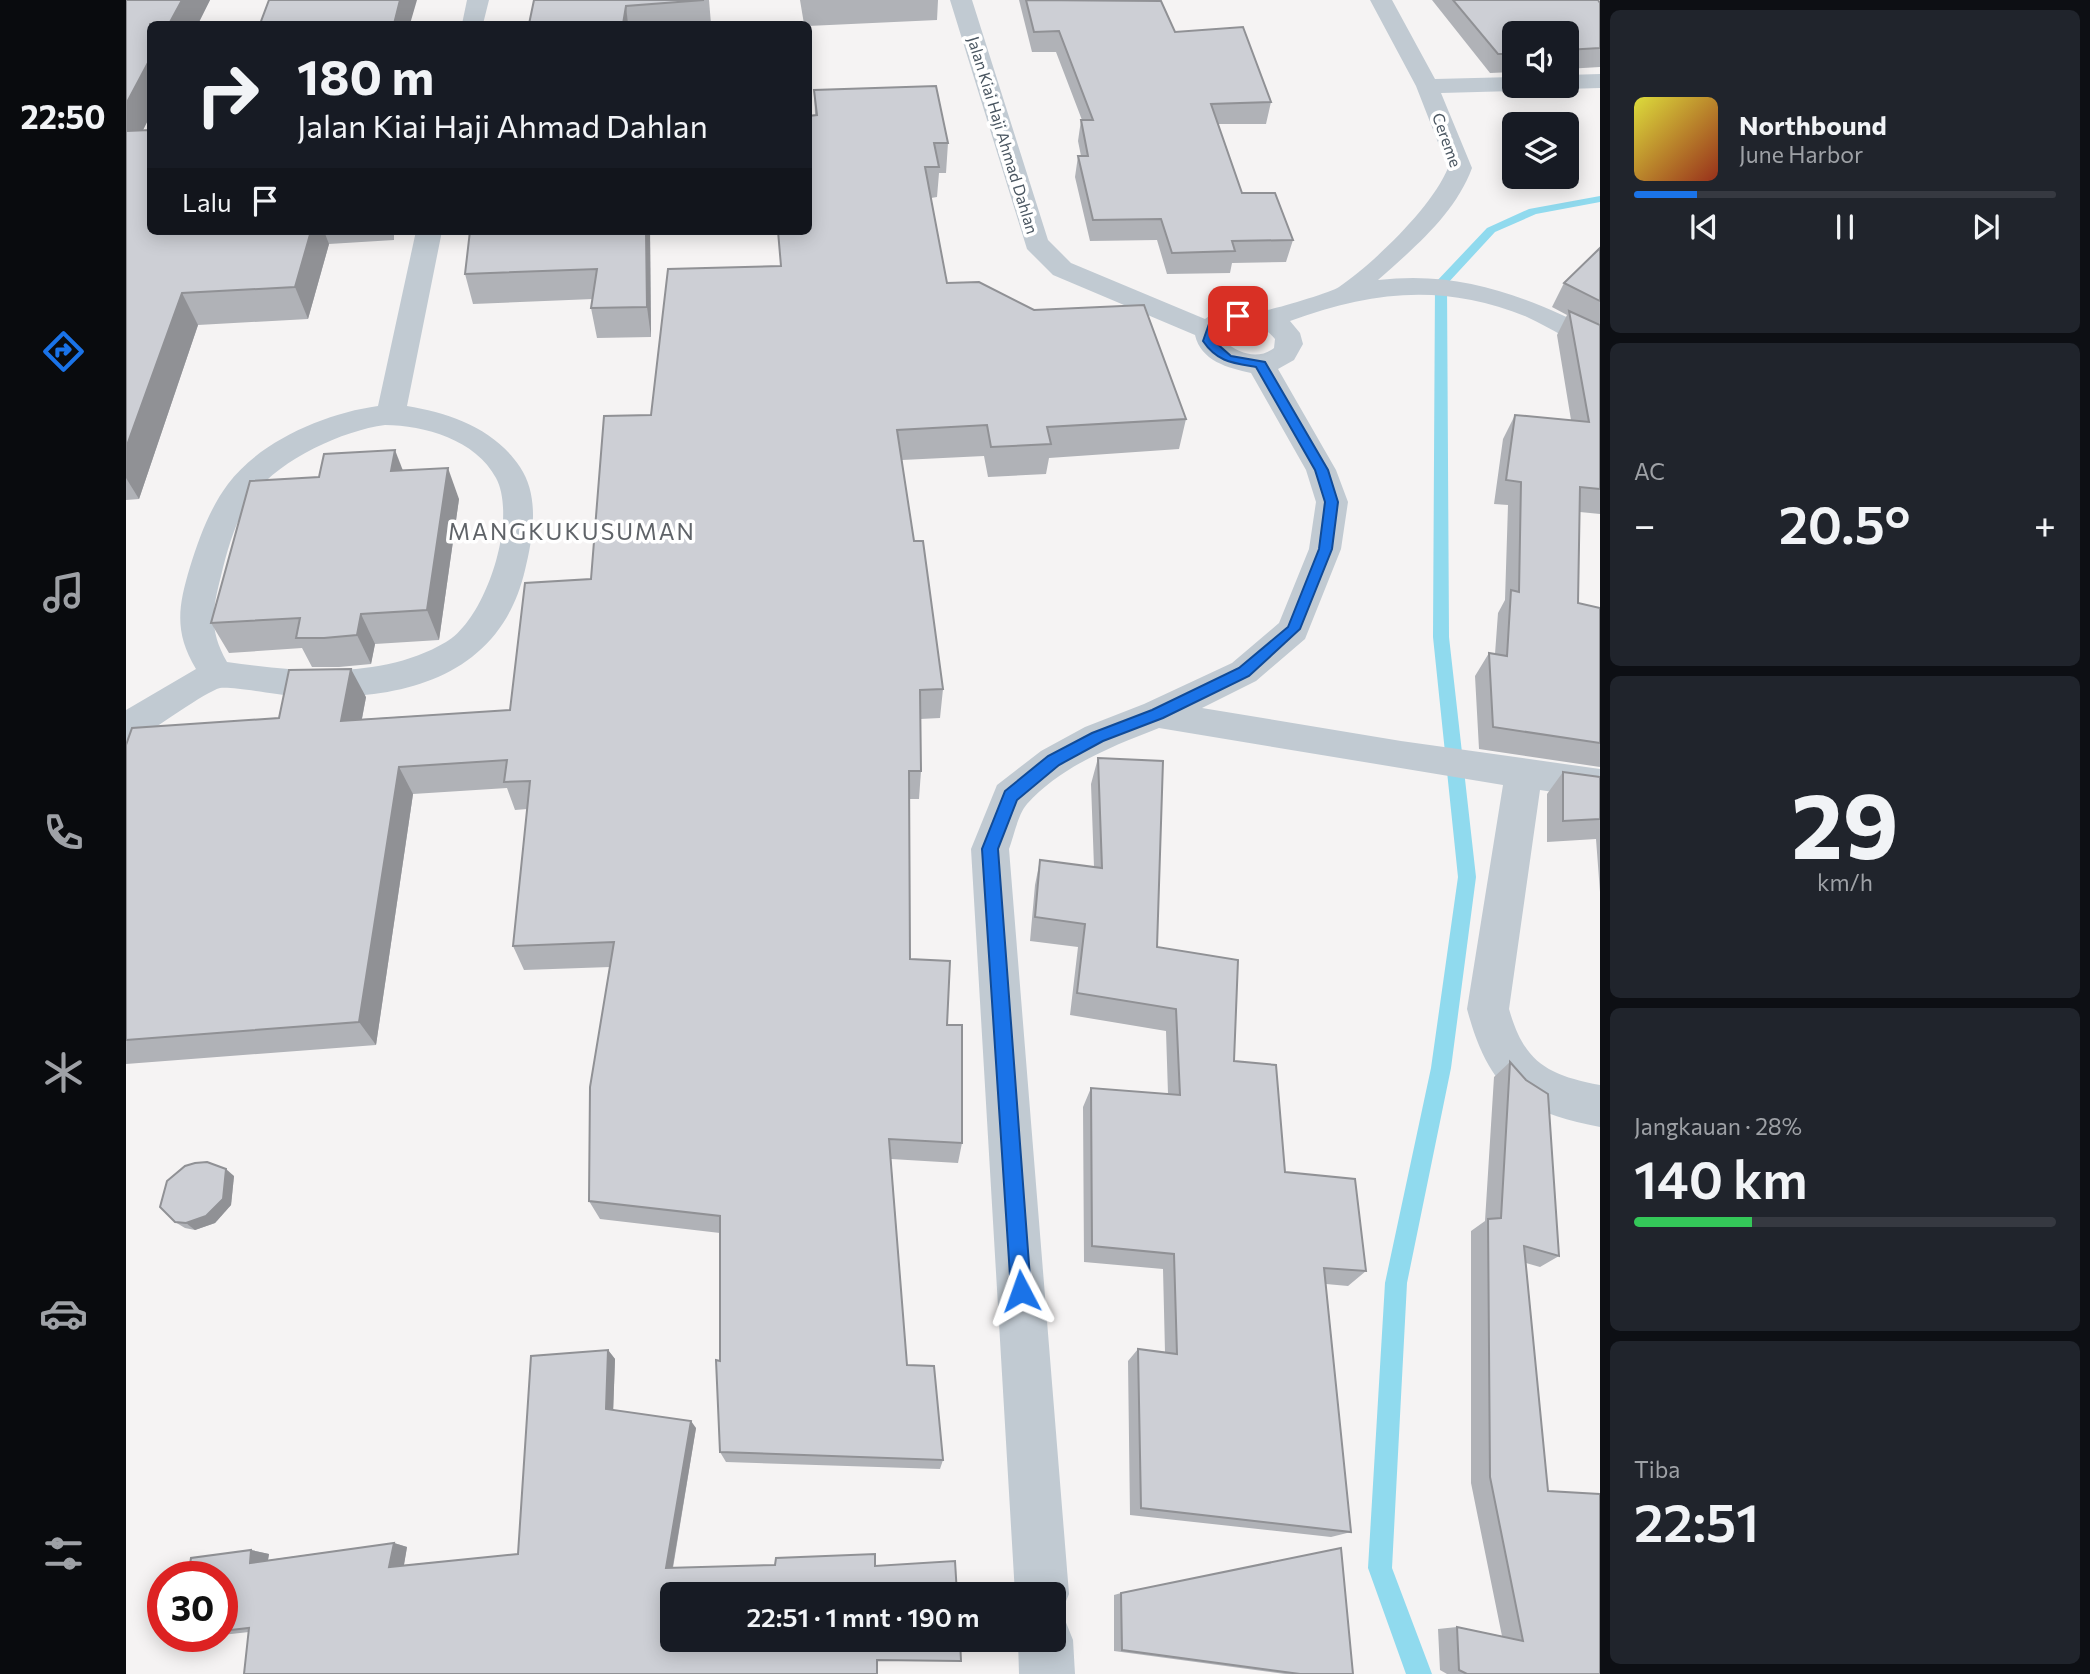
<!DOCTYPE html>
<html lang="id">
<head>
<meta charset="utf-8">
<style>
  body { margin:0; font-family:Commissioner,sans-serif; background:#20242c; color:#f1f3f6; height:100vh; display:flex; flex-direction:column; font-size:26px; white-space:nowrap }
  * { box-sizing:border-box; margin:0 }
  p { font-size:23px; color:#9ea1a6 }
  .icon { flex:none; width:38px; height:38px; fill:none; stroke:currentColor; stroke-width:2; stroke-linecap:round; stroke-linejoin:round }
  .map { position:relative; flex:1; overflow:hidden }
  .panel { display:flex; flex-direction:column; gap:10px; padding:10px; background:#0d0f14; width:490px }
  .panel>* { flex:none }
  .top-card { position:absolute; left:21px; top:21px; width:665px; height:214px; border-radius:10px; box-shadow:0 4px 18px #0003; background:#171b24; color:#f1f3f6; overflow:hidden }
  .buttons { position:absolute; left:1376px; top:21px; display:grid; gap:14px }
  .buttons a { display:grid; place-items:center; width:77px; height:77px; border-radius:10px; background:#171b24; box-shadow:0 4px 18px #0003; font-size:35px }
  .speed { position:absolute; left:21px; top:1561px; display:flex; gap:14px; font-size:35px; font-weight:700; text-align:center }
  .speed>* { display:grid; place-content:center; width:91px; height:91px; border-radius:50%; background:#171b24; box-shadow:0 4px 18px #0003; line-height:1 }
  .speed .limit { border:10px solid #d22; background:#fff; color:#111 }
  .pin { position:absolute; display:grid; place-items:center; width:60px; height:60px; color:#fff; margin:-30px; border-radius:14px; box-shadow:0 4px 10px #0006 }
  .me { position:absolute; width:77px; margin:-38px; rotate:356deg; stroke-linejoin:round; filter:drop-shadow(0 0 5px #0008) }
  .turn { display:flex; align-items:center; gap:24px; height:147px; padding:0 35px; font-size:32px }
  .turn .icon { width:91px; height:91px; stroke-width:2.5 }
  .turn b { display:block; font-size:49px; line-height:60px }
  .then { display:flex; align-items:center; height:66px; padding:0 35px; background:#0003; gap:14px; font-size:26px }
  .big { font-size:52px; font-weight:600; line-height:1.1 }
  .panel .widget { flex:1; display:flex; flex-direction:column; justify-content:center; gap:10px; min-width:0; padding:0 24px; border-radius:10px; background:#20242c }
  .panel .dial { align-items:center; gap:0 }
  .dial b { font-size:91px; line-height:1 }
  .song { display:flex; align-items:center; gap:21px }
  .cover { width:84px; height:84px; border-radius:10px; background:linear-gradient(135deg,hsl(60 70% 55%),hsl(10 70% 35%)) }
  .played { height:7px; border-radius:4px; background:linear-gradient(90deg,#1a73e8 15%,#363941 15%) }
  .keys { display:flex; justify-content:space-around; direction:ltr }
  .heat { display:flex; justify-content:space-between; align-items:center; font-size:38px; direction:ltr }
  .charge { height:10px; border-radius:5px; background:linear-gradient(90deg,#34c759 28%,#363941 0) }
  .trip { position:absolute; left:534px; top:1582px; width:406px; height:70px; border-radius:10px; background:#171b24; box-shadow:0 4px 18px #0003; font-weight:600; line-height:70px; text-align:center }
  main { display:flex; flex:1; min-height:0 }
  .tab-bar { display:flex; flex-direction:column; width:126px; justify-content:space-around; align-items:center; background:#090b0e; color:#9ea1a6 }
  .tab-bar .icon { width:49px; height:49px }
  .tab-bar .current { color:#1a73e8 }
  .tab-bar b { font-size:32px; color:#f1f3f6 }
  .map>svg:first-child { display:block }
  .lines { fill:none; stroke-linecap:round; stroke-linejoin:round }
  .stream { fill:#90daee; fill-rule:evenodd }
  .minor { fill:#c1cad2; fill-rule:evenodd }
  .wall { fill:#b0b2b7 }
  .shaded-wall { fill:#909195 }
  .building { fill:#cdcfd5; stroke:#909195; stroke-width:2 }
  .route { fill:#1a73e8; stroke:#114b97; stroke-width:2 }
  .labels { text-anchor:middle; stroke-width:7; stroke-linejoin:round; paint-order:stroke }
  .far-street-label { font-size:16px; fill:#4a5661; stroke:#fff }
  .quarter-label { font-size:23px; letter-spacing:2px; fill:#5f6368; stroke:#fff }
</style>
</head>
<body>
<main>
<nav class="tab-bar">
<b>22:50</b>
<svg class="icon current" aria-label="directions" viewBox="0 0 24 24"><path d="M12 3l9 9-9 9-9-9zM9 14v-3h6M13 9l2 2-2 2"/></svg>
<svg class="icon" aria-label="music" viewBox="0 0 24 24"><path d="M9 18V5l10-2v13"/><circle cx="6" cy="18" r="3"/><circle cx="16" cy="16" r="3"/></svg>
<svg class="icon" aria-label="phone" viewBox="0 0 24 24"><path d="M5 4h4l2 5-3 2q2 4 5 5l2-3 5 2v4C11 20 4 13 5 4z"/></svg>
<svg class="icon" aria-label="climate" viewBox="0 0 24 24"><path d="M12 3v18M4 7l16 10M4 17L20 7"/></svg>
<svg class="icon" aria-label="car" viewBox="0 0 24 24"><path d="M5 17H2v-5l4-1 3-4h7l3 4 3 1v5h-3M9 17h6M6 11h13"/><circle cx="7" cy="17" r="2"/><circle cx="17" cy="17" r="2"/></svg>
<svg class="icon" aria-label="filters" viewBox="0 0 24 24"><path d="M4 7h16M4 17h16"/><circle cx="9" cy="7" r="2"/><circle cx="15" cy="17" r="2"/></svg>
</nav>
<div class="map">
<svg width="1474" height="1674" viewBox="0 0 1474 1674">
  <rect width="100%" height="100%" fill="#f5f3f3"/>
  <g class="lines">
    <polygon class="stream" points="1474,196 1474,202 1410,214 1369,232 1321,284 1323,637 1350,877 1325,1068 1281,1283 1266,1568 1306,1674 1280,1674 1242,1568 1259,1283 1305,1068 1332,877 1307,637 1309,283 1361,228 1403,209"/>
    <g class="minor">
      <polygon points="341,0 363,0 357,24 336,24"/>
      <path d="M824,0H846L922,240L945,263L1079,319C1102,301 1121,315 1141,310C1153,308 1206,292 1213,287C1248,263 1306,207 1322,168L1290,86L1244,0H1266L1309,79L1388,77V86H1398L1388,91L1315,93L1346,168C1329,214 1288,248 1252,280C1337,270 1400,297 1474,333V352C1448,345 1426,328 1401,317C1318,283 1246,291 1164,321L1174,333L1177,344L1168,360L1152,369L1210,470L1222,502L1215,549L1179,639L1130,681L1076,708L1275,741L1474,769V799L1414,790L1383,1009C1398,1062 1421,1075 1474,1085V1127C1393,1111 1363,1091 1341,1009L1377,785L1033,728C987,746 935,766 901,804C892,814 888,836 883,849L943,1594L935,1613L928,1616L939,1620L947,1640L949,1674H893L892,1640H928V1594H889L845,849L871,785L915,751L959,727L1018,704L1106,663L1153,623L1183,549L1190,502L1180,470L1125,373C1102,368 1075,361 1069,335L927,275L901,249ZM1113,324C1128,326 1140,327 1149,339L1148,348C1132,360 1114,354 1099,342L1098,332Z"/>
      <polygon points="1474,74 1474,88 1440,89 1431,86 1440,86 1440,75"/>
      <path d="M290,231H316L281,406C324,413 369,429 394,467C414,497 407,537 399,570C373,682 268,702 168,696C153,695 105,686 94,688C79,692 30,728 13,738L0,742V710L70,669C48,632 52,607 64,567C73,538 84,508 102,484C134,441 200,413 252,406ZM259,425C298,425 350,440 370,478C392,519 360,619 320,642C256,680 172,672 101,662C83,630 86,611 95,576C101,551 109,522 123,501C148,462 214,431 259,425Z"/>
    </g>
  </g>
  <g class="wall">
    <polygon points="0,0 84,0 72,24 24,24 24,116 17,130 24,231 268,231 268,240 203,244 182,319 72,325 13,499 0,500"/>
    <polygon points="408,0 583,0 585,24 403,24"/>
    <polygon points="674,0 812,0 811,20 682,26 682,24 678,24"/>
    <polygon points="893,0 1026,0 1049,32 1145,102 1140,124 1092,124 1116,193 1167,240 1160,262 1106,263 1104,273 1041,274 1031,240 964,241 949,177 952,156 955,156 952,141 955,120 956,120 930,52 906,52"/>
    <polygon points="1306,0 1472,0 1474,3 1474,67 1440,69 1440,33 1388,33 1388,72 1364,73"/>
    <polygon points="688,90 822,143 820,173 813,173 811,197 805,198 821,283 1060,419 1053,449 923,458 920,474 862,477 858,456 776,460 788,541 817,689 814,718 794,719 795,771 793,799 783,799 784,959 821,1025 836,1143 832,1163 765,1159 781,1365 817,1460 814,1469 600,1462 594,1452 594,1233 474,1219 463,1201 484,967 398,970 387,946 401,809 389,810 381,788 287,794 250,1045 0,1064 0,745 153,718 240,697 236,719 384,710 465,579 525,415 655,266 652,231 682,231 689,115"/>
    <polygon points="344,231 524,231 525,337 471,338 465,308 467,299 347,304 339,274"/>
    <polygon points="1474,248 1474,514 1454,512 1452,603 1474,608 1474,767 1353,749 1349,676 1363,653 1369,654 1372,613 1379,600 1382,505 1368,504 1377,439 1389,415 1445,420 1431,335 1441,315 1426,307 1438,283"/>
    <polygon points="277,471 333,499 313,640 249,644 245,664 213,667 186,667 176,648 103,653 85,623"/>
    <polygon points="972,758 1031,947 1108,1061 1159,1172 1240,1271 1222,1286 1200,1284 1225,1532 1205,1537 1004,1515 1002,1361 1012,1349 1039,1352 1037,1269 958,1262 957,1107 965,1088 1042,1094 1040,1031 944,1015 952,947 904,941 909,885 914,860 968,867 965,784"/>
    <polygon points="1437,772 1474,777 1474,892 1470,839 1421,842 1421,794"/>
    <polygon points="1384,1062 1433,1256 1414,1267 1400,1263 1422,1491 1474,1674 1321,1674 1314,1670 1312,1629 1331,1627 1376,1636 1345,1483 1345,1231 1359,1221 1368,1077"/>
    <polygon points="108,1176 105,1205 89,1223 69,1230 59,1228 49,1222"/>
    <polygon points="482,1350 489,1359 487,1410 570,1428 547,1568 749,1566 835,1661 751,1661 123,1632 96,1635 96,1577 125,1550 143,1554 142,1560 268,1543 281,1547 278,1565 392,1554"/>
    <polygon points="995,1593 1227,1674 1159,1674 988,1651 988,1595"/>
    <polygon points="51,1636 86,1636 72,1638"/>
  </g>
  <g class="shaded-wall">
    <polygon points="56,0 84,0 72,24 43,24"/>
    <polygon points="274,0 291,0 284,24 268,24"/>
    <polygon points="500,6 502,24 497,24"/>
    <polygon points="24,59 24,116 0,164 0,104"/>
    <polygon points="185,231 198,231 203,244 182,319 169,287"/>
    <polygon points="520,231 524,231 525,337 521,307"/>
    <polygon points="56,293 72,325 13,499 0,478 0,448"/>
    <polygon points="269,450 281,481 265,471"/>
    <polygon points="322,468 333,499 313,640 301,610"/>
    <polygon points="235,614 249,644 245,664 231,635"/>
    <polygon points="225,669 240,697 230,749 215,721"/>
    <polygon points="273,767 287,794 250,1045 233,1022"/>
    <polygon points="100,1169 108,1176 105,1205 89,1223 69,1230 60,1223"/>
    <polygon points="482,1350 489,1359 487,1416 480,1409"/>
    <polygon points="565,1421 570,1428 546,1571 540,1568"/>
    <polygon points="268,1543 281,1547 277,1570 263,1567"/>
    <polygon points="125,1550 143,1554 141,1566 124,1563"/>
  </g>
  <g class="building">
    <polygon points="0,0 56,0 43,24 24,24 24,59 0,104"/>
    <polygon points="143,0 274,0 268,24 134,24"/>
    <polygon points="408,0 578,0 500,6 497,24 403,24"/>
    <polygon points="900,0 1035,1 1049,32 1117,27 1145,102 1085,104 1116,193 1149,193 1167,240 1106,241 1109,251 1046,253 1035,219 967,220 952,156 962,156 955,120 967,120 933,31 908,32"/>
    <polygon points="1327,0 1472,0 1474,3 1474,48 1440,50 1440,33 1388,33 1388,54 1372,54"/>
    <polygon points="810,86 822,143 808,143 813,167 799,167 821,283 853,282 908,310 1018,305 1060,419 921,427 925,444 865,447 861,425 771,430 788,541 797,541 817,689 794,690 795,771 783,771 784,959 824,961 821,1025 836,1025 836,1143 763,1139 781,1365 808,1366 817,1460 594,1452 590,1360 594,1361 594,1216 463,1201 464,1087 488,942 387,946 404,781 378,782 381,760 273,767 233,1022 0,1040 0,745 6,728 153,718 163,670 225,669 215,721 384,710 399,583 465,579 478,416 525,415 542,269 655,266 652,231 682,231 682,116 691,115 688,90"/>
    <polygon points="24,130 24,231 185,231 169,287 56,293 0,448 0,131"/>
    <polygon points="344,231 520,231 521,307 465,308 471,269 339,274"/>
    <polygon points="1474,248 1474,301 1438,283"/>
    <polygon points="1443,311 1474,325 1474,489 1454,487 1452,603 1474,608 1474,743 1367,727 1363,653 1381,656 1385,590 1393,592 1395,482 1380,480 1389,415 1463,422"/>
    <polygon points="269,450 265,471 322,468 301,610 235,614 231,635 198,638 170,638 174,618 85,623 124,481 193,477 198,454"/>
    <polygon points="972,758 1037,761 1031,947 1112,960 1108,1061 1150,1065 1159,1172 1229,1179 1240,1271 1198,1268 1225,1532 1015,1508 1012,1349 1051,1354 1048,1254 966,1246 965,1088 1054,1095 1050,1009 951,993 959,924 909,917 914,860 976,868"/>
    <polygon points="1437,772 1474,777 1474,819 1437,821"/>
    <polygon points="1384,1062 1400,1080 1422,1094 1433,1256 1398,1246 1422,1491 1474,1494 1474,1674 1341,1674 1333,1670 1331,1627 1397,1641 1364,1477 1362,1219 1375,1218"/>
    <polygon points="81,1162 100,1169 97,1199 80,1216 60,1223 49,1222 34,1207 41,1181 59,1166 69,1163"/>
    <polygon points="482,1350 480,1409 565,1421 540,1568 649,1565 650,1558 749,1554 749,1566 829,1561 831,1594 546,1594 546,1640 834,1640 835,1661 751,1660 751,1674 118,1674 123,1628 96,1631 96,1577 62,1577 65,1558 125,1550 124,1563 268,1543 263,1567 392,1554 405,1356"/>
    <polygon points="1215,1548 1227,1674 1174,1674 996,1650 995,1593"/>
  </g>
  <path class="route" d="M1112,312L1118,316L1116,318L1093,326L1088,341L1105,356L1139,362L1202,470L1212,502L1206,549L1174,629L1123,676L1037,718L977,741L933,765L891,800L872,849L905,1291L902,1298L895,1301L888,1298L885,1291L856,849L879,791L922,756L966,733L1026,710L1113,668L1162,627L1193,549L1199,502L1189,470L1130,367C1107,363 1091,362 1077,341L1084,321Z"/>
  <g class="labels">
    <g class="far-street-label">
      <text transform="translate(877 135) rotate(73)" y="6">Jalan Kiai Haji Ahmad Dahlan</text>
      <text transform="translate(1321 140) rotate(70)" y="6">Cereme</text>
    </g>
    <g class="quarter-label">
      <text x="446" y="540">MANGKUKUSUMAN</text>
    </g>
  </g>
</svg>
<div class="buttons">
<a><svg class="icon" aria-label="sound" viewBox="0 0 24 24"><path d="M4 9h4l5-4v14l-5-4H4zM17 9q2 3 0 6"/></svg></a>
<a><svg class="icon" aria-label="layers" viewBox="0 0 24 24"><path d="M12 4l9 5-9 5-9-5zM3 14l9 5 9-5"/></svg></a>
</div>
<div class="speed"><div class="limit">30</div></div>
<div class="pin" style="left:1112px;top:316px;background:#d93025"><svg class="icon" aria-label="arrive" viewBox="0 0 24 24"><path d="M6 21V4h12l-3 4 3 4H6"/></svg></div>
<svg class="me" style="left:895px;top:1291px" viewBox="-20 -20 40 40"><path d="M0-17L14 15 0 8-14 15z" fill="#1a73e8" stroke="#fff" stroke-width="4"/></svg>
<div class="trip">22:51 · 1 mnt · 190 m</div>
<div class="top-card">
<div class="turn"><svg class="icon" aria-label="right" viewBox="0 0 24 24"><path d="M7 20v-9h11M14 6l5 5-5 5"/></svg><div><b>180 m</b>Jalan Kiai Haji Ahmad Dahlan</div></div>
<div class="then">Lalu<svg class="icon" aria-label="arrive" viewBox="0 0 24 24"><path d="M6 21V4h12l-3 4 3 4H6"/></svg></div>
</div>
</div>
<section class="panel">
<div class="widget">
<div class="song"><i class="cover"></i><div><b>Northbound</b><p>June Harbor</p></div></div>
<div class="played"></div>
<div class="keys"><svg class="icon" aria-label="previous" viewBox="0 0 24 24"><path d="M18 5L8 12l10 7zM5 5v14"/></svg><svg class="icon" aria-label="pause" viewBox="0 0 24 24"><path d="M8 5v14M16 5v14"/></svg><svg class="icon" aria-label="next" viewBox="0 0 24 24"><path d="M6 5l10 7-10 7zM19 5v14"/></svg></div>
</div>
<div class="widget"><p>AC</p>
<div class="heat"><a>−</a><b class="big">20.5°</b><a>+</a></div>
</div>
<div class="widget dial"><b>29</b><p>km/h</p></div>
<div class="widget"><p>Jangkauan · 28%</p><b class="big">140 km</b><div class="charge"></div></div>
<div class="widget"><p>Tiba</p><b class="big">22:51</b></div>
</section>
</main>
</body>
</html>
